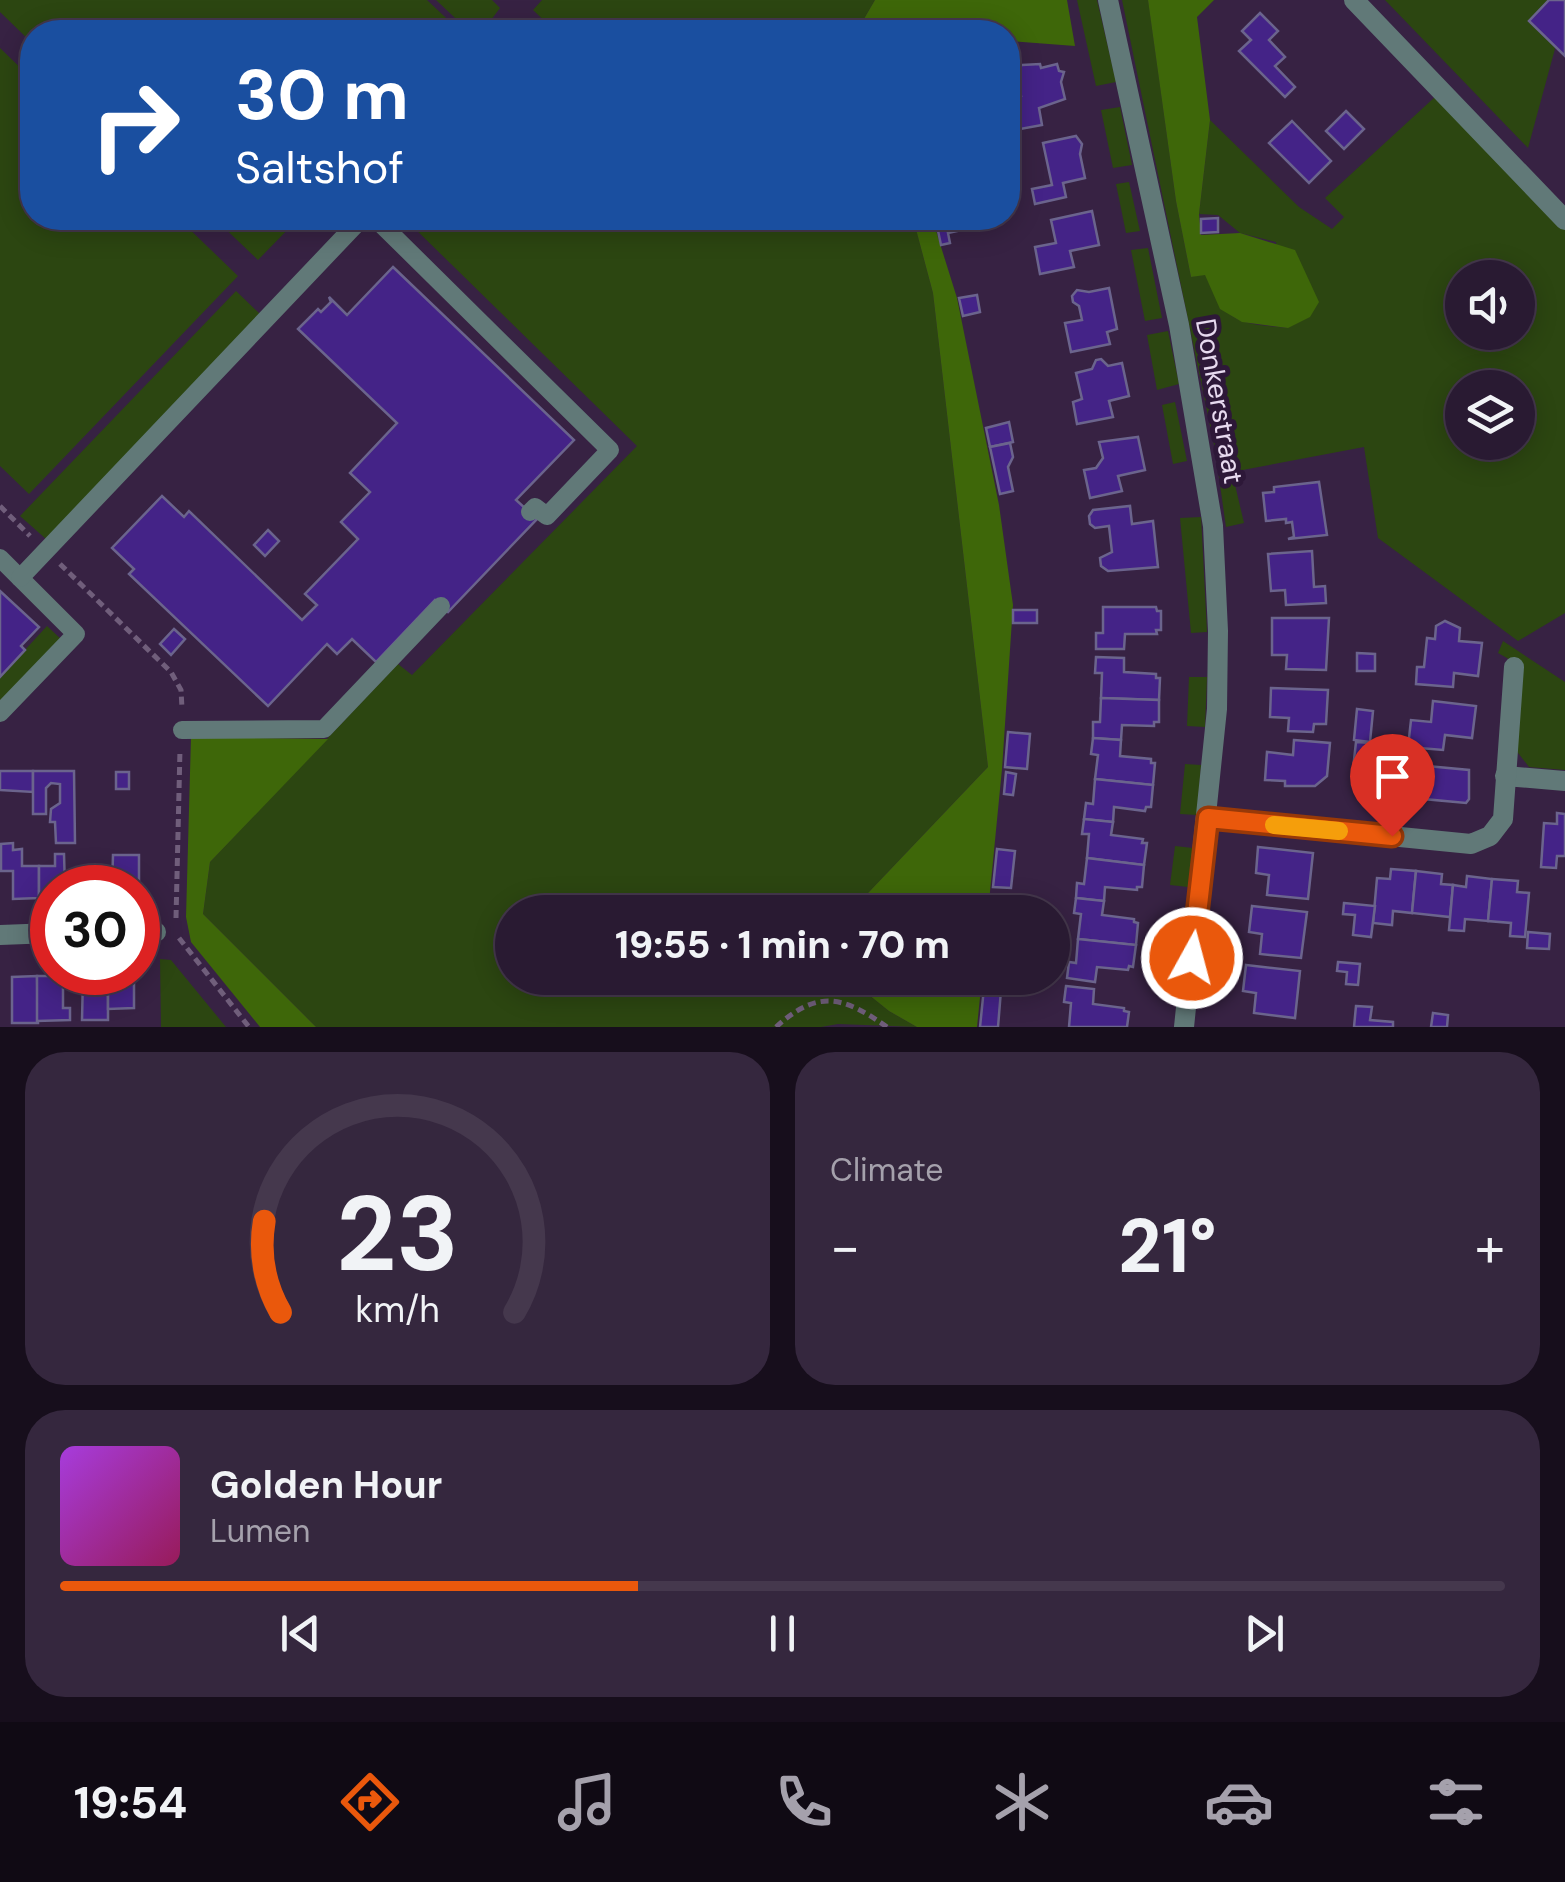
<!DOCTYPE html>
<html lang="en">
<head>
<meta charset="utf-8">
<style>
  body { margin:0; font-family:"DM Sans",sans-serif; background:#35273e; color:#f1f3f6; height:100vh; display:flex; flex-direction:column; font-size:38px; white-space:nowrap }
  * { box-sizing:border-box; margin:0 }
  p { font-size:32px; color:#a5a1ac }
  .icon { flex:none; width:55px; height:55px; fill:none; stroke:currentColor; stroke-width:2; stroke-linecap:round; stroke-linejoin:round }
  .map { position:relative; height:1027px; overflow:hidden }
  .sheet { display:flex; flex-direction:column; gap:25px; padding:25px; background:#170e1c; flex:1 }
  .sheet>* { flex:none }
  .top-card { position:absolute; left:20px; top:20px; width:1000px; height:210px; border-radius:40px; box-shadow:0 5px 25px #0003,0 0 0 2px #45384d; background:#1a4fa0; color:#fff; overflow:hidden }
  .tools { position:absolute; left:1445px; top:260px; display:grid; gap:20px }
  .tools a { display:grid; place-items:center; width:90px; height:90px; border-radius:50%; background:#291a32; box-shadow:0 5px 25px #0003,0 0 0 2px #45384d; font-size:50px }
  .speed { position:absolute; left:30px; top:865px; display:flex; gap:20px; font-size:50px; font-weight:700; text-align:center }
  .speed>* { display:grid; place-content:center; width:130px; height:130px; border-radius:50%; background:#291a32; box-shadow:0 5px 25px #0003,0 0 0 2px #45384d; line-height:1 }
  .speed .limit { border:15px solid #d22; background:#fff; color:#111 }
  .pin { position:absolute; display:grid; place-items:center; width:85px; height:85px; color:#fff; margin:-102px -42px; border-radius:50% 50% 50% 0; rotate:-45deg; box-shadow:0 0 10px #0007 }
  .pin .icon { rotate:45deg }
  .me { position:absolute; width:110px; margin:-55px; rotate:7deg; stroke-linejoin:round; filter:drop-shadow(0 0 8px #0008) }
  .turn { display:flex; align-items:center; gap:35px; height:210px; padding:0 50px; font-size:45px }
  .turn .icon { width:130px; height:130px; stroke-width:2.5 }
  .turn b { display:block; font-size:70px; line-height:85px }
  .big { font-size:75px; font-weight:800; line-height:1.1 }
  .sheet .widget { flex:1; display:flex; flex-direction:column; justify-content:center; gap:15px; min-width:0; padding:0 35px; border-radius:40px; background:#35273e }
  .sheet .dial { align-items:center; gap:0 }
  .dial svg { height:260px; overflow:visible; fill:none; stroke:#45384d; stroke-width:7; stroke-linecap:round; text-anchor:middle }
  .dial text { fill:#f1f3f6; stroke:none }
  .song { display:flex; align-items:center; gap:30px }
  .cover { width:120px; height:120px; border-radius:15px; background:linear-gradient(135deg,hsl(280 70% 55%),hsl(330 70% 35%)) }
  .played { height:10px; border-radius:5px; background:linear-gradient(90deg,#ea580c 40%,#45384d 40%) }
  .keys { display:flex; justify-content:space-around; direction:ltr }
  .heat { display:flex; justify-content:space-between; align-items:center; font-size:55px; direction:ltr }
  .sheet .tiles { flex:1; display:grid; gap:25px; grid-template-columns:1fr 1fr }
  .widget:last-child { grid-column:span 2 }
  .trip { position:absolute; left:495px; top:895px; width:575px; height:100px; border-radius:50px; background:#291a32; box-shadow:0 5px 25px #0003,0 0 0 2px #45384d; font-weight:800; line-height:100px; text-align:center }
  .dock { display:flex; height:160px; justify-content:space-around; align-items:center; background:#100a14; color:#a5a1ac }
  .dock .icon { width:70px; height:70px }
  .dock .active { color:#ea580c }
  .dock b { font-size:45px; color:#f1f3f6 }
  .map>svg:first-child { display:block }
  .green { fill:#2c4611; fill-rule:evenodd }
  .forest { fill:#3e6709 }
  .building { fill:#442387; stroke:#6b648d; stroke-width:2.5 }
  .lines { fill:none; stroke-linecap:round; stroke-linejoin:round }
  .path { stroke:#705e7b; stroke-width:5; stroke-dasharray:8 5; stroke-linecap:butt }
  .lane { stroke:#617978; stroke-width:18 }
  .street { stroke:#617978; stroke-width:20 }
  .route-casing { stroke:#983908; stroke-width:25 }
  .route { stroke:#ea580c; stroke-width:18 }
  .slow { stroke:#f59e0b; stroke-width:18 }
  .labels { text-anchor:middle; stroke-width:10; stroke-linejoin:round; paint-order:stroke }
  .street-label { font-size:28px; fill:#e7daef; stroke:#2d1838 }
</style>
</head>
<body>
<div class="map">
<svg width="1565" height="1027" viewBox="0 0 1565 1027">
  <rect width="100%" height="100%" fill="#372243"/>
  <g class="green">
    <polygon points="0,0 427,0 461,32 32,32 32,43 0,12"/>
    <polygon points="436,0 492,0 500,8 482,32 470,32"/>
    <polygon points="542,0 875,0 861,24 860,32 556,32 533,10"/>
    <polygon points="1077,0 1097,0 1116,82 1096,86"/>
    <path d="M1122,0H1148L1149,6L1176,201L1191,277L1205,274C1227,324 1236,323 1288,328L1276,242L1240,233L1218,215L1199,214L1210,120L1299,207L1332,229L1344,217L1325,198L1436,96L1565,230V613L1518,641L1378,538L1364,447L1232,472L1244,523L1226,527L1215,450ZM1462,278H1518V332H1462ZM1462,388H1518V442H1462Z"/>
    <polygon points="1385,0 1565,0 1565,12 1528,148"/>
    <polygon points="0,48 32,79 32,218 178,218 238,276 29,494 0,466"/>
    <polygon points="1120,107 1132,165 1113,168 1101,110"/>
    <polygon points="1129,182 1140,231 1126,233 1116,184"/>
    <polygon points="214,218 299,218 258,260"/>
    <polygon points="404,218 913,218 933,293 988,767 850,912 512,912 512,978 848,978 889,1011 917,1027 838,1024 821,1027 316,1027 203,914 210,862 398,664 412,675 637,446"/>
    <polygon points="1148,248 1162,318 1145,321 1131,250"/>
    <polygon points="236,291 260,314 46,539 20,516"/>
    <polygon points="1168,331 1179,384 1157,390 1147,335"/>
    <polygon points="1175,402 1187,461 1173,464 1162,405"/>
    <polygon points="1201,517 1207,632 1191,633 1180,518"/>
    <polygon points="47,626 62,640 0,706 0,677"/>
    <polygon points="1503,641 1565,682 1565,770 1529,767 1515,749 1523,667 1498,653"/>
    <polygon points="1189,677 1207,677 1205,727 1187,726"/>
    <polygon points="1185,764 1201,765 1197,815 1180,814"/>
    <polygon points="1175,846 1193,848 1188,887 1170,885"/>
    <polygon points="1166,916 1184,917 1179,971 1161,970"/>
    <polygon points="160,959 171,960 226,1027 161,1027"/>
  </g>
  <g class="forest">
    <polygon points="875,0 1067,0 1075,46 1008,41 1008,32 860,32 861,24"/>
    <polygon points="1148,0 1214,0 1197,17 1210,120 1199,214 1201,235 1240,233 1295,250 1319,302 1310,317 1288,328 1242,322 1220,309 1205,275 1191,277 1176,201"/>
    <polygon points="913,218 932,218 957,298 999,505 1013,605 1002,769 988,912 850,912 988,767 933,293"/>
    <polygon points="191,737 328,739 210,862 203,914 316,1027 260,1027 191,942 186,917"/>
    <polygon points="848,978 982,978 977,1027 917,1027 889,1011"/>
  </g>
  <g class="building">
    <polygon points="1549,0 1565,0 1565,56 1529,21"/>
    <polygon points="1260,13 1278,31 1269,40 1285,57 1275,66 1295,87 1285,97 1239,51 1251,40 1242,31"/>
    <polygon points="1040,64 1041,68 1057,64 1059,71 1064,72 1061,82 1065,99 1039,108 1042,125 1009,131 1008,99 1021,96 1015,70 1022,65"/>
    <polygon points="1346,111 1364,129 1344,149 1326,131"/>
    <polygon points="1292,121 1331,161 1309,183 1269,143"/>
    <polygon points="1076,136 1082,144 1080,154 1085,178 1063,183 1066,197 1035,204 1032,189 1052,185 1043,143"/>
    <polygon points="1092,211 1099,245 1070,251 1074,267 1040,274 1035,247 1056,243 1051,220"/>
    <polygon points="1218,218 1218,232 1201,233 1201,219"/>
    <polygon points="955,222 957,231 948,233 950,243 941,245 937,226"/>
    <polygon points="393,267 574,440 516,500 537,519 448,612 435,600 376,662 352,639 337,654 327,644 268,706 129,574 134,569 112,548 162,496 184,517 189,511 302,620 317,605 305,594 358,539 341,522 370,492 350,473 397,423 298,329 318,309 321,312 331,302 329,297 347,315"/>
    <polygon points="1109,288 1117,329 1107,332 1110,344 1071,352 1065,323 1082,320 1079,306 1073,302 1072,296 1077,290 1089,292"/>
    <polygon points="977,295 980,312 963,316 959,298"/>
    <polygon points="1101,359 1108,366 1122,363 1129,396 1109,401 1113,417 1077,424 1073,402 1082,399 1076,373 1092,369 1096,360"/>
    <polygon points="1009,422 1013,442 990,447 986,428"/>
    <polygon points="1138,437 1145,470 1118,476 1122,491 1090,498 1084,470 1096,468 1103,458 1099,442"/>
    <polygon points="1010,443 1013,457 1008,467 1013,491 1000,494 990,447"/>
    <polygon points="1319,482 1327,535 1288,539 1294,537 1292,522 1286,523 1286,519 1266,521 1263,493 1274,492 1274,487"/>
    <polygon points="1130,506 1132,524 1153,521 1158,567 1108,571 1101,566 1100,558 1112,552 1109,526 1095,528 1090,524 1089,516 1093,510"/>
    <polygon points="268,530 279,541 265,556 254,545"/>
    <polygon points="1312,551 1314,587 1325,586 1326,603 1286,605 1285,590 1271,591 1268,554"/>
    <polygon points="0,591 39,627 21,646 25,650 0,677"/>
    <polygon points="1103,607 1156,607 1157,611 1161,611 1161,630 1156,630 1157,634 1125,634 1124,649 1096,649 1096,633 1103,633"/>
    <rect x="1013" y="610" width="24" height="13"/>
    <polygon points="1272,618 1329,618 1326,670 1286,669 1287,655 1272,655"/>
    <polygon points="1445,621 1460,628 1459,641 1482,643 1478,676 1454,673 1453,687 1416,684 1417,667 1424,667 1427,638 1435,639 1436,626"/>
    <polygon points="174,629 185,639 171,655 160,644"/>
    <polygon points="1357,653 1375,654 1375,671 1357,671"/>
    <polygon points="1096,657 1124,658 1124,672 1156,674 1156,678 1160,678 1159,700 1101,698 1102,673 1095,673"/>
    <polygon points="1271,688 1328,690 1326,724 1314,724 1313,732 1288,731 1289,718 1270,717"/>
    <polygon points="1101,698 1159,700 1159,722 1154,722 1154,726 1122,725 1121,740 1093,738 1093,722 1100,722"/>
    <polygon points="1433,701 1476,706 1472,738 1445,735 1443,750 1408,747 1411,720 1431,722"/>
    <polygon points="1357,709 1373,711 1370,742 1354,740"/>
    <polygon points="1008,732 1030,734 1027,769 1005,767"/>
    <polygon points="1093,738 1121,740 1120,756 1151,759 1151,763 1155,763 1153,785 1095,779 1098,755 1091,754"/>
    <polygon points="1294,740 1330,743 1327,776 1315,786 1285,786 1285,781 1265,780 1267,752 1293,755"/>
    <polygon points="1356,742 1370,743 1365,771 1353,769"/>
    <polygon points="1370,743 1418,748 1417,766 1375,761 1376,759 1368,758"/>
    <polygon points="1427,766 1469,770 1469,799 1466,803 1424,799"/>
    <polygon points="0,771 33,771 33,792 0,790"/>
    <polygon points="33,771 74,771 75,843 56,843 55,822 50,822 51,809 60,803 60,784 51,783 46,788 46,814 33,814"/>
    <rect x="116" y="772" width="13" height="17"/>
    <polygon points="1006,772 1016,774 1013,795 1004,794"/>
    <polygon points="1095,779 1153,785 1151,807 1146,807 1145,811 1114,807 1113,822 1084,819 1086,803 1093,804"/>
    <polygon points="1557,813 1565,814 1565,856 1557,856 1556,868 1541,867 1544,823 1557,824"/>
    <polygon points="1084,819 1113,822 1111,835 1143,839 1142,843 1147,843 1144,865 1087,858 1089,834 1082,834"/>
    <polygon points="13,843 13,850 22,849 22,866 39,866 39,898 13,899 13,871 1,871 1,844"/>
    <polygon points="1258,847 1313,853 1308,899 1267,895 1269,875 1256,873"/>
    <polygon points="997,849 1015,851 1011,888 993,887"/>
    <polygon points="55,854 64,854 65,888 52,888 52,898 39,898 39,866 55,866"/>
    <polygon points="113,855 139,855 139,899 138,888 112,888"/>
    <polygon points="1087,858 1144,865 1142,887 1137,887 1137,890 1105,887 1104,901 1076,898 1077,883 1084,884"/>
    <polygon points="1391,869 1416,871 1412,913 1393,911 1392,925 1373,923 1377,878 1390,879"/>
    <rect x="86" y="871" width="26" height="17"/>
    <polygon points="1416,871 1442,874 1441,884 1453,885 1450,917 1412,913"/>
    <polygon points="1467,876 1492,879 1488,921 1465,919 1464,931 1449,930 1453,885 1466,887"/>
    <polygon points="1492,879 1518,881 1517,892 1529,893 1525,937 1510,936 1511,923 1488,921"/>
    <polygon points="1076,898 1104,901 1102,915 1134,919 1134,922 1138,923 1136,945 1078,939 1081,914 1074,913"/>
    <polygon points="1344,903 1375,906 1371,937 1353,935 1355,915 1343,914"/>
    <polygon points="1252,906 1307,912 1301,958 1260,954 1262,934 1249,932"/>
    <polygon points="1528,932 1550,934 1549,949 1527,948"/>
    <polygon points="1078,939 1136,945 1133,967 1129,966 1128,970 1097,967 1095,982 1067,978 1069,962 1076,963"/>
    <polygon points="1338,962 1360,964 1358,985 1346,984 1347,972 1337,971"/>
    <polygon points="1246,965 1300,971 1295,1018 1254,1013 1256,993 1243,991"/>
    <polygon points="37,976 38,1023 12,1023 12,977"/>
    <polygon points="37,976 63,976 63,1008 70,1008 70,1020 37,1021"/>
    <polygon points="83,977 108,977 108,1020 82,1020"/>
    <polygon points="108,977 134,977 134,1008 108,1009"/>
    <polygon points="985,978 1002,978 998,1027 980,1027"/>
    <polygon points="1066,986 1094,989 1093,1004 1124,1008 1124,1011 1129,1012 1127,1027 1069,1027 1071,1003 1064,1002"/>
    <polygon points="1356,1006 1372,1007 1370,1020 1393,1022 1393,1027 1354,1027"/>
    <polygon points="1433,1013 1448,1015 1447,1027 1431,1027"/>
  </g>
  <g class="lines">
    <g class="path">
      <polyline points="0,506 30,536"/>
      <polyline points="60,564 171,672 181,690 182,708"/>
      <polyline points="176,918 180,749"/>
      <polyline points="179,938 249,1027"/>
      <path d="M776,1027C818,989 843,996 887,1027"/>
    </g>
    <g class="lane">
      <polyline points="375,218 610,450 547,516 535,507 530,512"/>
      <polyline points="0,558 76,634 0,713"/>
      <polyline points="20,578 362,218"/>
      <polyline points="182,730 324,729 441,606"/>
    </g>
    <g class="street">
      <polyline points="1108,0 1179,325 1213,526 1218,631 1217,709 1184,1027"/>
      <polyline points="1354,0 1565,220"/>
      <polyline points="1505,776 1565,781"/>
      <polyline points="1208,818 1471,844 1490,836 1503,819 1514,667"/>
      <polyline points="138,932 156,932"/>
      <polyline points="0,935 52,933"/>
    </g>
  </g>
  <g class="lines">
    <defs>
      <polyline id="route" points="1192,958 1208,818 1392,836"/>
    </defs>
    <use href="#route" class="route-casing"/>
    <use href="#route" class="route"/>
    <polyline class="slow" points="1274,825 1339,831"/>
  </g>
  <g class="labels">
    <g class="street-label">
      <text transform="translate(1220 401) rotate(80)" y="10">Donkerstraat</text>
    </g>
  </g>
</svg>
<div class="tools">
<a><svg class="icon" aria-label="sound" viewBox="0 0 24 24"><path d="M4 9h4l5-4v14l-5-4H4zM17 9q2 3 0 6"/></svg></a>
<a><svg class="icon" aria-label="layers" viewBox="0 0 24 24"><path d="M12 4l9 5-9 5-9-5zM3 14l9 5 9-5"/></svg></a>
</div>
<div class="speed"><div class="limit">30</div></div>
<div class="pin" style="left:1392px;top:836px;background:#d93025"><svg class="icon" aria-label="arrive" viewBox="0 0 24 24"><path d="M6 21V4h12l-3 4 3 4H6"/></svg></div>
<svg class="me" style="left:1192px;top:958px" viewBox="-20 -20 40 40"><circle r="17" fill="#ea580c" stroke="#fff" stroke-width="3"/><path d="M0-11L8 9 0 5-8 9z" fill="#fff"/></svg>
<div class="trip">19:55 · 1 min · 70 m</div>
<div class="top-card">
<div class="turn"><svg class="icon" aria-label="right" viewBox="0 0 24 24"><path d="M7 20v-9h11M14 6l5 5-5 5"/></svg><div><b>30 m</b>Saltshof</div></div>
</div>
</div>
<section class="sheet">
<div class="tiles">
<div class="widget dial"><svg viewBox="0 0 100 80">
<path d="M14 69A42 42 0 1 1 86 69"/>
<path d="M14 69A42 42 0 0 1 9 41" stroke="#ea580c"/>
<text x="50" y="56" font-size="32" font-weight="700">23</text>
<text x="50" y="72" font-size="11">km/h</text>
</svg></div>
<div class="widget"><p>Climate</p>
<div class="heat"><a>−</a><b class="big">21°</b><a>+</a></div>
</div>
<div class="widget">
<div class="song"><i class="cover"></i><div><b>Golden Hour</b><p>Lumen</p></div></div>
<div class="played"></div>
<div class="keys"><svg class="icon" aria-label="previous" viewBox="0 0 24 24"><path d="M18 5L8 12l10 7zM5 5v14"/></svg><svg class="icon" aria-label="pause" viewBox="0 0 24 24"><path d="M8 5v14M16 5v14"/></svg><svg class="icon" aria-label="next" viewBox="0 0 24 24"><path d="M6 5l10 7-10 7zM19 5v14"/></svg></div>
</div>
</div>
</section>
<nav class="dock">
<b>19:54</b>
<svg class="icon active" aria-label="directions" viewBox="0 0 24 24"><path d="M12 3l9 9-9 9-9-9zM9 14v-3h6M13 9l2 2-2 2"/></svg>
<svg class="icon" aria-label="music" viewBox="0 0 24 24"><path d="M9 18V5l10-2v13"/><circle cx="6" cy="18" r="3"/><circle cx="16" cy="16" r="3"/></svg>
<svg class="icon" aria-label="phone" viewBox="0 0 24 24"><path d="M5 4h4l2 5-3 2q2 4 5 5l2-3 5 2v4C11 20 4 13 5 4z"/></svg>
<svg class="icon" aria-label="climate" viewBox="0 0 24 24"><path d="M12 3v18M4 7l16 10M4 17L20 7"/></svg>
<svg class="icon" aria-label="car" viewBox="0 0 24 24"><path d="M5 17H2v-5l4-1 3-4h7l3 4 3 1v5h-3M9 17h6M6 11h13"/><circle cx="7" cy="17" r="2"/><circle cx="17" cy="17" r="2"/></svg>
<svg class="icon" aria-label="filters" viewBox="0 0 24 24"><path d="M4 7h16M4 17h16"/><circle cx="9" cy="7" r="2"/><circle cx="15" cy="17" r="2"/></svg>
</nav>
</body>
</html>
